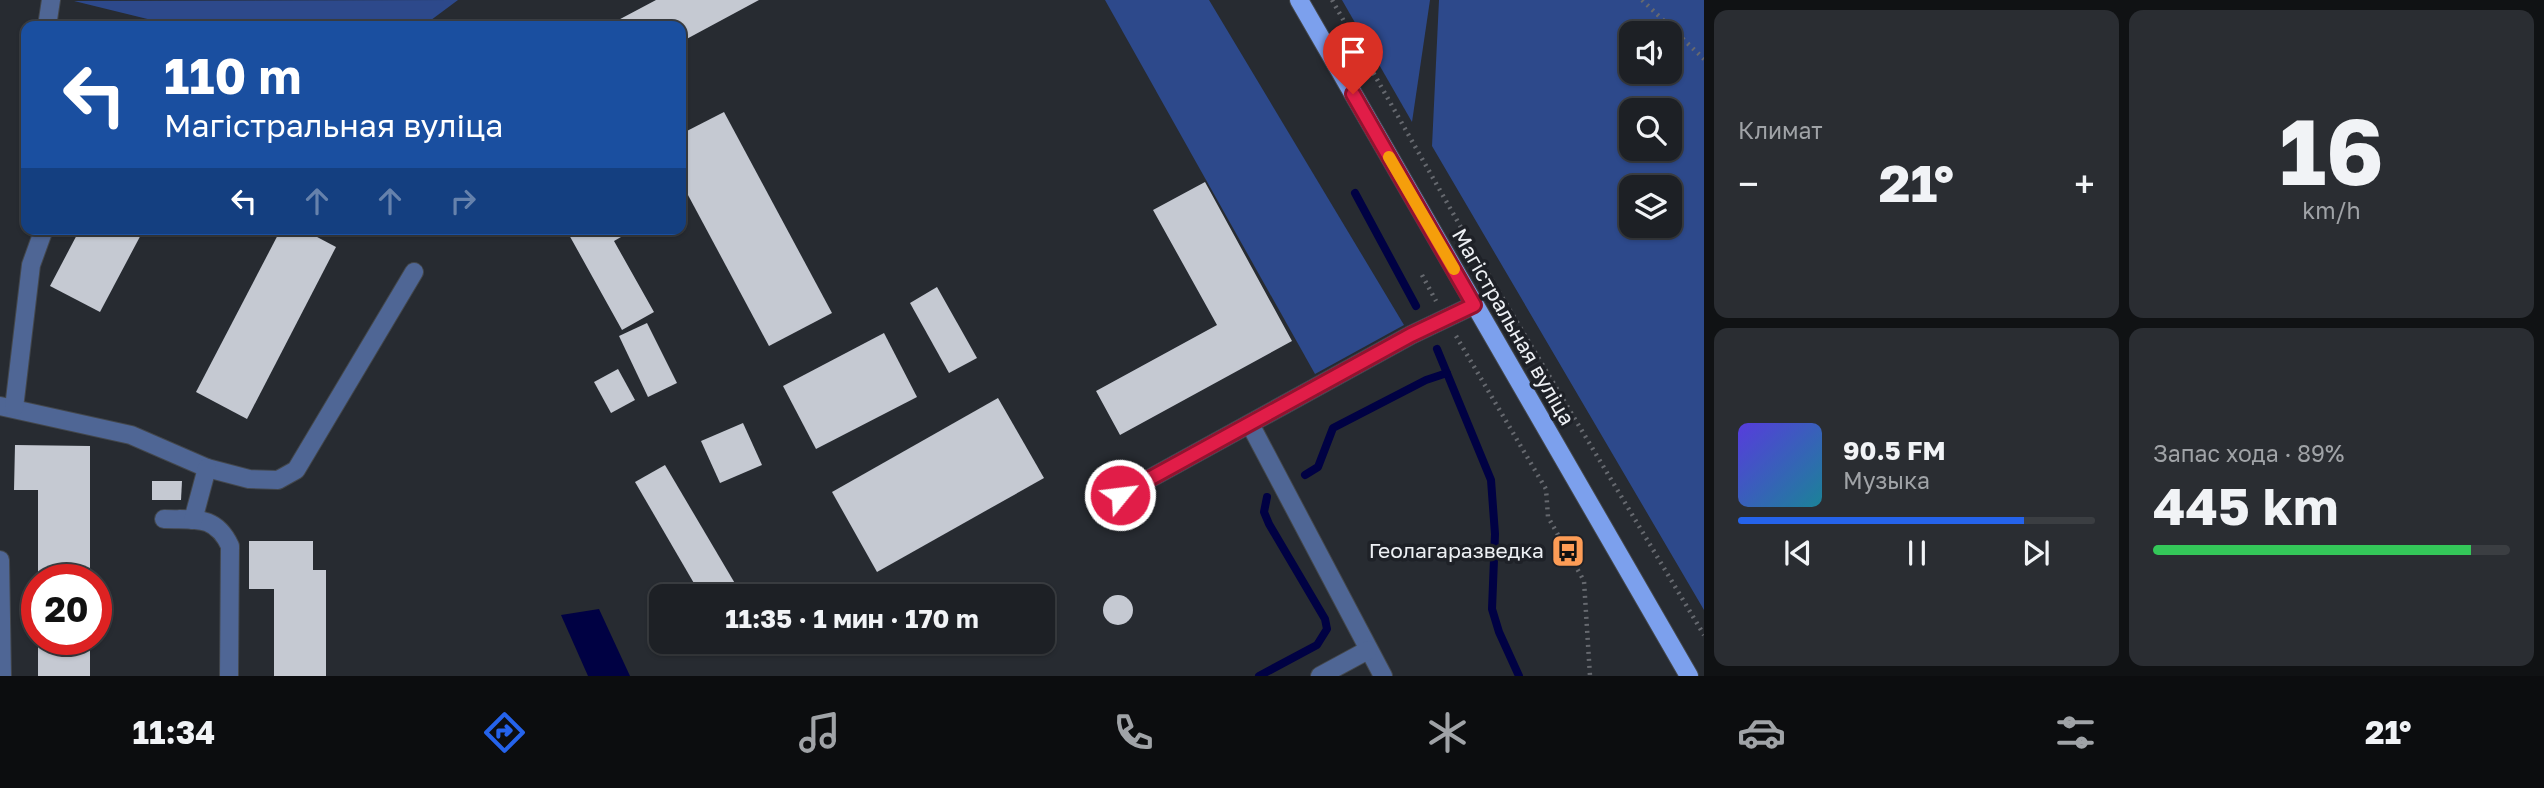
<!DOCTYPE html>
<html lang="ru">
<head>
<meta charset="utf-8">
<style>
  body { margin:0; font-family:"Golos Text",sans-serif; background:#2a2d32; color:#f1f3f6; height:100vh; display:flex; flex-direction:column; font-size:26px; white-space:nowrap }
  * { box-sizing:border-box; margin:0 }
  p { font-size:23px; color:#a0a3a7 }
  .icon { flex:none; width:38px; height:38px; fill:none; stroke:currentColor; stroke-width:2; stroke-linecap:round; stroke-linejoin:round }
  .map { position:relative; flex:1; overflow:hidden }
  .sheet { display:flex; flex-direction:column; gap:10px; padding:10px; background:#101214; width:840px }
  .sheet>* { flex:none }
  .top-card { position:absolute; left:21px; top:21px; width:665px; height:214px; border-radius:14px; box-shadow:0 2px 5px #0004,0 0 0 2px #3b3e42; background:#1a4fa0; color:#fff; overflow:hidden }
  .buttons { position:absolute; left:1619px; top:21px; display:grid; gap:14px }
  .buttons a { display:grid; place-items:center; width:63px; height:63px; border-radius:14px; background:#1d2025; box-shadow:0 2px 5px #0004,0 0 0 2px #3b3e42; font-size:35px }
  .speed { position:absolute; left:21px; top:564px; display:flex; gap:14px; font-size:35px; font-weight:700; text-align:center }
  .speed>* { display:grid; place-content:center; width:91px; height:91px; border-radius:50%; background:#1d2025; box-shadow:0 2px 5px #0004,0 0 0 2px #3b3e42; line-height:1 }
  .speed .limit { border:10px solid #d22; background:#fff; color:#111 }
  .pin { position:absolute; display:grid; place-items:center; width:60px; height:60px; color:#fff; margin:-72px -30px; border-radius:50% 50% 50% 0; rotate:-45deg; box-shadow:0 0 7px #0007 }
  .pin .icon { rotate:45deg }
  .me { position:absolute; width:77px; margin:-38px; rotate:61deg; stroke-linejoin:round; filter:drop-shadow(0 0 5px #0008) }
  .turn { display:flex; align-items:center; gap:24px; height:147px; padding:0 28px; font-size:32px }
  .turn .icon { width:91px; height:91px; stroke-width:2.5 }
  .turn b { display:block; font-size:49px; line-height:60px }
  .lanes { display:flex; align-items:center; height:66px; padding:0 28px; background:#0003; justify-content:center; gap:35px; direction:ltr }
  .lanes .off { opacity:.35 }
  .big { font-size:52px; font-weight:700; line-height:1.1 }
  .sheet .card { flex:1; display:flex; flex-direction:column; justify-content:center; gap:10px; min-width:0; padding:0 24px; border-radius:14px; background:#2a2d32 }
  .sheet .dial { align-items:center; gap:0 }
  .dial b { font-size:91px; line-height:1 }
  .song { display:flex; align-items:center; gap:21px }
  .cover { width:84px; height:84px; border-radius:10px; background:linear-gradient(135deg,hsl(250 70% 55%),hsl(190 70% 35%)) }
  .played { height:7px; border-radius:4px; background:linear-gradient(90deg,#2563eb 80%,#3b3e42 80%) }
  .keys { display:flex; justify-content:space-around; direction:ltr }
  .heat { display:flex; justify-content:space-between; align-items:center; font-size:38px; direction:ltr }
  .charge { height:10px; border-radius:5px; background:linear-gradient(90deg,#34c759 89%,#3b3e42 0) }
  .sheet .tiles { flex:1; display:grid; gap:10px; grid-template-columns:repeat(2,1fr) }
  .trip { position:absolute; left:649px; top:584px; width:406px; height:70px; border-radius:14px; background:#1d2025; box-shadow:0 2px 5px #0004,0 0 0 2px #3b3e42; font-weight:700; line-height:70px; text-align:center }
  .menu { display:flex; height:112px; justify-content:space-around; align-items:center; background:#0c0d0f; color:#a0a3a7 }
  .menu .icon { width:49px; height:49px }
  .menu .current { color:#2563eb }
  .menu b { font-size:32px; color:#f1f3f6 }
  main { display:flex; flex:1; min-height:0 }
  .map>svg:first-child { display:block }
  .green { fill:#2d498b; fill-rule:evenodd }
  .water { fill:#000143 }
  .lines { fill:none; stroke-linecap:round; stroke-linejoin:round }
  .stream { stroke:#000143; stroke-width:8 }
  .building { fill:#c5c9d2 }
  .minor-casing { stroke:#43474c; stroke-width:20 }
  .major-casing { stroke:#43474c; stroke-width:20 }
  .path { stroke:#66696f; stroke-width:4.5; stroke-dasharray:2 5; stroke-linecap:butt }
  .minor { stroke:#4f6695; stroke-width:18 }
  .major { stroke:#7ca0ed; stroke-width:18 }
  .route-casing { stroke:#92132f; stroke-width:18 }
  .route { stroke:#e11d48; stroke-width:12 }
  .slow { stroke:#f59e0b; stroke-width:12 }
  .labels { text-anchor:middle; stroke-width:7; stroke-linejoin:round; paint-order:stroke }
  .street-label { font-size:21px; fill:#edf0f4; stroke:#1e2127 }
  .poi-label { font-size:21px; fill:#edf0f4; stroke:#1e2127; text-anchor:end }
</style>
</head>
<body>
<main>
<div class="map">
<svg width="1704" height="676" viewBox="0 0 1704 676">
  <rect width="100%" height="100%" fill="#272b31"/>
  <g class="green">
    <polygon points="458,0 423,26 176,26 74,1"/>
    <polygon points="1105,0 1209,0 1404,325 1315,374"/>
    <polygon points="1342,0 1430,0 1412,122"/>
    <path d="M1439,0H1704V610L1432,146ZM1631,33H1670V72H1631ZM1631,110H1670V149H1631ZM1631,187H1670V226H1631Z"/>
  </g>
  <polygon class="water" points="599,609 630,676 588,676 561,615"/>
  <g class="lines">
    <g class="stream">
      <polyline points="1355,193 1416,306"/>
      <polyline points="1437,349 1491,480 1495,534 1492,609 1499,632 1519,676"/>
      <polyline points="1305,475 1318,467 1333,428 1426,380 1447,373"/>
      <polyline points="1259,676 1317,645 1327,629 1325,619 1269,524 1264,512 1267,497"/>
    </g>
  </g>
  <g class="building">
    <polygon points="656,0 759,0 681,42 681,26 607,26"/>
    <polygon points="724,112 832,313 769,346 681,182 681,134"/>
    <polygon points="1205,182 1292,341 1120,435 1096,391 1217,325 1153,210"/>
    <polygon points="80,229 144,229 100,312 50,286"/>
    <polygon points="281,229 302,229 336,247 247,419 196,392"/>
    <polygon points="575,229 635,229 614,241 654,312 622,330 568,233"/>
    <polygon points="937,287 977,358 949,373 910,303"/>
    <polygon points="647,323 677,383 648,397 619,336"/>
    <polygon points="884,333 917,397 816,449 783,386"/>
    <polygon points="618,369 635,400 611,413 594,382"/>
    <polygon points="998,398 1044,478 877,572 832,492"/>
    <polygon points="743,423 762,465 720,483 701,441"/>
    <polygon points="15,445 90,446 90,579 38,579 38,490 14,490"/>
    <polygon points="665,465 743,597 702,597 635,482"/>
    <polygon points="152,481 182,481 181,500 152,500"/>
    <polygon points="249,541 313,541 313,570 326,570 326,676 274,676 274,589 249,589"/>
    <circle cx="1118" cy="610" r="15"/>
    <rect x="38" y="639" width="52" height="37"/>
  </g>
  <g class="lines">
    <defs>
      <g id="minor">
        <polyline points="47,26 51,0"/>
        <polyline points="0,406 131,435 207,468 249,479 278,480 296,470 414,272"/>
        <polyline points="14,408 31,265 44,229"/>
        <polyline points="1250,424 1383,676"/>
        <polyline points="1120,495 1411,335 1474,305"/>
        <path d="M164,519C194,520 215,514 230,546L229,676"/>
        <polyline points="193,520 207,468"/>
        <polyline points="0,560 2,676"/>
        <polyline points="1320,676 1368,650"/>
      </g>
      <polyline id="major" points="1299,0 1689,676"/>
    </defs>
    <use href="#minor" class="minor-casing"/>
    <use href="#major" class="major-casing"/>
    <g class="path">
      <polyline points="1332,0 1471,245 1704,635"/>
      <polyline points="1642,0 1704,59"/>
      <polyline points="1422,275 1436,301"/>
      <polyline points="1456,336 1546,489 1548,517 1584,581 1590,676"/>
    </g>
    <use href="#minor" class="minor"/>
    <use href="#major" class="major"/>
  </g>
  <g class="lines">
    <defs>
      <polyline id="route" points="1120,495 1411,335 1474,305 1353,94"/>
    </defs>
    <use href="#route" class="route-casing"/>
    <use href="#route" class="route"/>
    <polyline class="slow" points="1389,157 1454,269"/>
  </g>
  <defs>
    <symbol id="bus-square" viewBox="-11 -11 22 22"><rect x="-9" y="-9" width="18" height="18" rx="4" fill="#fd9c56" stroke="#1e2127"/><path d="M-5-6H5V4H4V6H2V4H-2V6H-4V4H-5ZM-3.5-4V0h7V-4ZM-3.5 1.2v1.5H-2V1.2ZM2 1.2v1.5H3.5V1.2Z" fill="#111"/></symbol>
  </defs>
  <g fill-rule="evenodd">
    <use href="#bus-square" x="1549" y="532" width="38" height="38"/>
  </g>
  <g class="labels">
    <g class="street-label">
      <text transform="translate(1513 327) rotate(60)" y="7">Магістральная вуліца</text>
    </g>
    <g class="poi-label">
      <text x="1544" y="558">Геолагаразведка</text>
    </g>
  </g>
</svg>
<div class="buttons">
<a><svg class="icon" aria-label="sound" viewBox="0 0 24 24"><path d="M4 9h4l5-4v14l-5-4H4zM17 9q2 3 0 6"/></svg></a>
<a><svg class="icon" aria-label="search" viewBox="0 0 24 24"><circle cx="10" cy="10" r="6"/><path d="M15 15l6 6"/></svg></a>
<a><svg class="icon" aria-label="layers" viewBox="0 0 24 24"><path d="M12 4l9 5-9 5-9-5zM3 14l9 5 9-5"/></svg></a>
</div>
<div class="speed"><div class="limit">20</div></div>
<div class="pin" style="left:1353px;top:94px;background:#d93025"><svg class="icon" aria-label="arrive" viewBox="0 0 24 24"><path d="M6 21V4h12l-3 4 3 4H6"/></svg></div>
<svg class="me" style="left:1120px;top:495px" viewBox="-20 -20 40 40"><circle r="17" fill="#e11d48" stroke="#fff" stroke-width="3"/><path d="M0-11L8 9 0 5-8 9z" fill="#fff"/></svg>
<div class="trip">11:35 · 1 мин · 170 m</div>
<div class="top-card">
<div class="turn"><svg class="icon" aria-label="left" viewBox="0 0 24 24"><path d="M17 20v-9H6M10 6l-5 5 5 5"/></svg><div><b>110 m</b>Магістральная вуліца</div></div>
<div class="lanes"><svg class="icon" aria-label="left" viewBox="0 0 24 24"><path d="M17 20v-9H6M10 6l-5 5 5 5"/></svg><svg class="icon off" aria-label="ahead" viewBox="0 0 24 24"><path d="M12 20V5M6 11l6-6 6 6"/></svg><svg class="icon off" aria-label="ahead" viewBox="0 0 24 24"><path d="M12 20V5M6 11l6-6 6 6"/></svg><svg class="icon off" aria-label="right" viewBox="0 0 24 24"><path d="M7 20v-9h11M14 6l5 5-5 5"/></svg></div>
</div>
</div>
<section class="sheet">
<div class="tiles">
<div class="card"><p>Климат</p>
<div class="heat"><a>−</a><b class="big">21°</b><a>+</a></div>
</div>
<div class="card dial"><b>16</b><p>km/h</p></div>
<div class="card">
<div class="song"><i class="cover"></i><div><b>90.5 FM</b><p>Музыка</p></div></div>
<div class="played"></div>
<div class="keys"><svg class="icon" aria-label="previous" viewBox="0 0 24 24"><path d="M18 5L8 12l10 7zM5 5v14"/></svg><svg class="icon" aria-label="pause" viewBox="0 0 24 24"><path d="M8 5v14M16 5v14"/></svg><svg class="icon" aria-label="next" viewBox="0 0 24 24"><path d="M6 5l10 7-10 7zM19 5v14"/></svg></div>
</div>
<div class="card"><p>Запас хода · 89%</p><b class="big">445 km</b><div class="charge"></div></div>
</div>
</section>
</main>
<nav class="menu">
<b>11:34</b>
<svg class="icon current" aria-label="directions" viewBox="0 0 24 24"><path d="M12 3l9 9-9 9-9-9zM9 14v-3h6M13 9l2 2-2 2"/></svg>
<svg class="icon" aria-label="music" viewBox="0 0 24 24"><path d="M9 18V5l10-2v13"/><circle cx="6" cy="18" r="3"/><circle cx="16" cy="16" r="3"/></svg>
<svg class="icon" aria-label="phone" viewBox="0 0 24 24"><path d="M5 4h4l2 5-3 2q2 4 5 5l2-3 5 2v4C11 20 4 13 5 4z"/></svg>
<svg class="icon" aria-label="climate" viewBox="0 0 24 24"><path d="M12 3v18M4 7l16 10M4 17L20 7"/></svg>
<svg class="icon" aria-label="car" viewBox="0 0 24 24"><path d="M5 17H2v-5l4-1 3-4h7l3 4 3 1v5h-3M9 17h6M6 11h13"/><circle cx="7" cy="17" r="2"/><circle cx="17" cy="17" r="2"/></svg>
<svg class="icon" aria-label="filters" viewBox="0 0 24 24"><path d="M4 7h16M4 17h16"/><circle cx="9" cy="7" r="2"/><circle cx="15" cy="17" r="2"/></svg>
<b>21°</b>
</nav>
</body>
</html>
